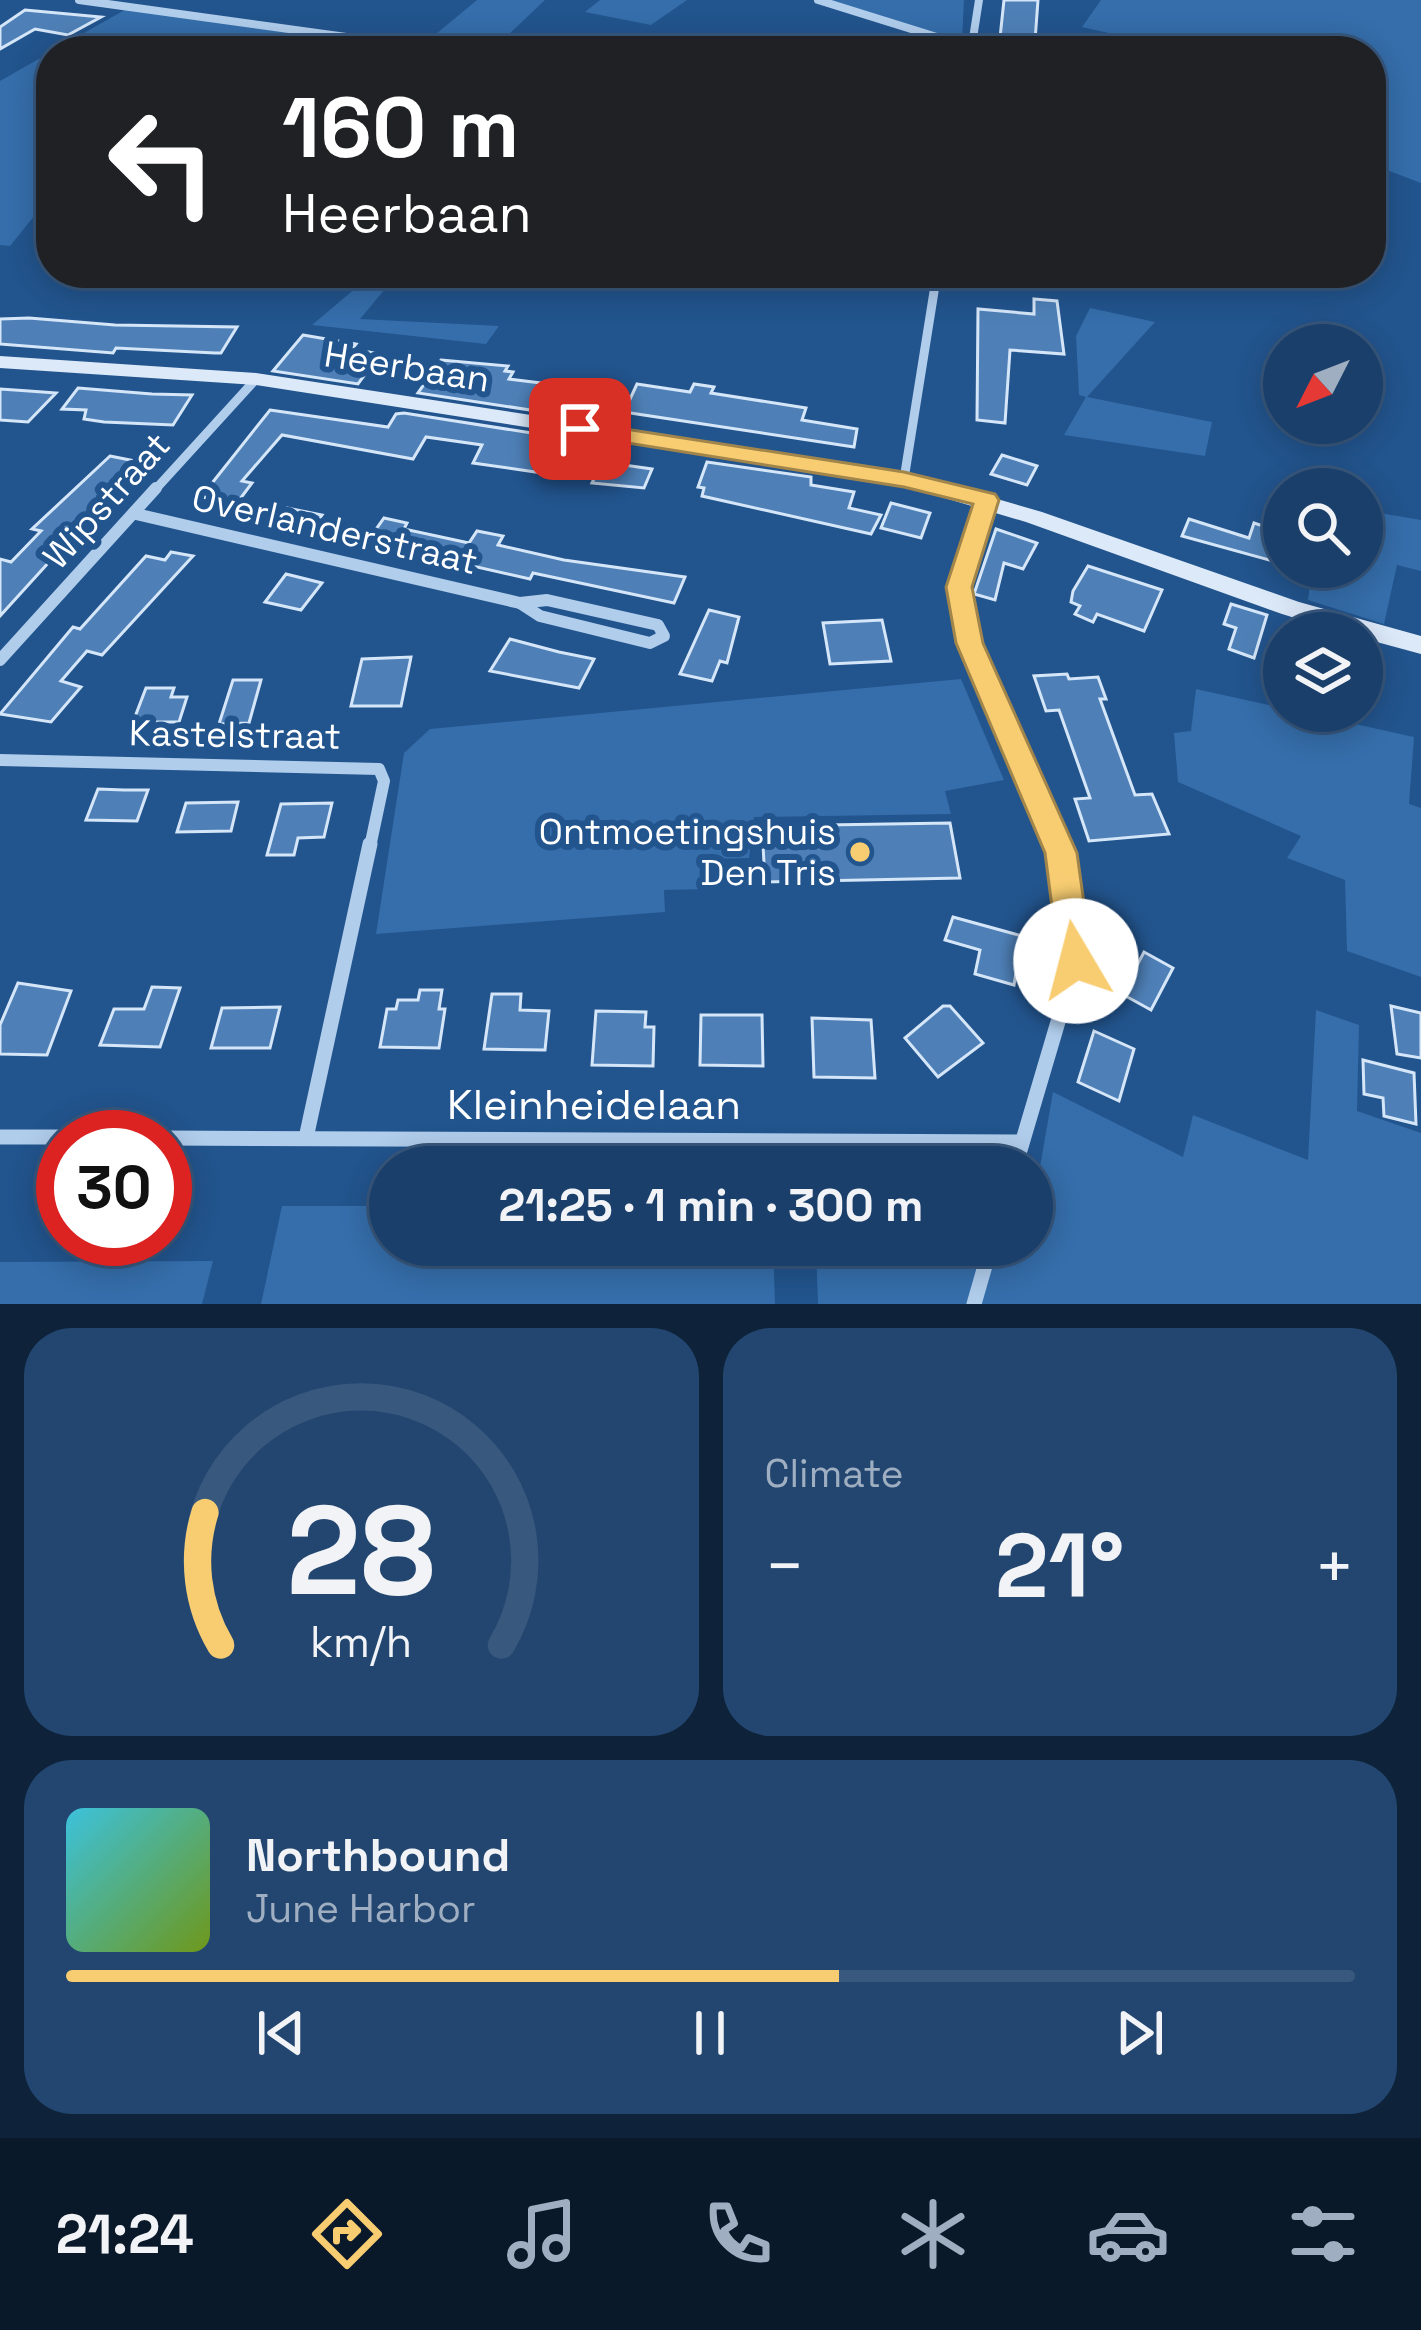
<!DOCTYPE html>
<html lang="en">
<head>
<meta charset="utf-8">
<style>
  body { margin:0; font-family:"Space Grotesk",sans-serif; background:#234670; color:#f1f3f6; height:100vh; display:flex; flex-direction:column; font-size:45px; white-space:nowrap }
  * { box-sizing:border-box; margin:0 }
  p { font-size:39px; color:#9fafc1 }
  .icon { flex:none; width:66px; height:66px; fill:none; stroke:currentColor; stroke-width:2; stroke-linecap:round; stroke-linejoin:round }
  .map { position:relative; height:1304px; overflow:hidden }
  .sheet { display:flex; flex-direction:column; gap:24px; padding:24px; background:#0e233a; flex:1 }
  .sheet>* { flex:none }
  .hud { position:absolute; left:36px; top:36px; width:1350px; height:252px; border-radius:48px; box-shadow:0 6px 30px #0003,0 0 0 3px #38587e; background:#202124; color:#fff; overflow:hidden }
  .needle { width:78px; rotate:228deg }
  .controls { position:absolute; left:1263px; top:324px; display:grid; gap:24px }
  .controls a { display:grid; place-items:center; width:120px; height:120px; border-radius:50%; background:#1a3f6a; box-shadow:0 6px 30px #0003,0 0 0 3px #38587e; font-size:60px }
  .speed { position:absolute; left:36px; top:1110px; display:flex; gap:24px; font-size:60px; font-weight:700; text-align:center }
  .speed>* { display:grid; place-content:center; width:156px; height:156px; border-radius:50%; background:#1a3f6a; box-shadow:0 6px 30px #0003,0 0 0 3px #38587e; line-height:1 }
  .speed .limit { border:18px solid #d22; background:#fff; color:#111 }
  .pin { position:absolute; display:grid; place-items:center; width:102px; height:102px; color:#fff; margin:-51px; border-radius:24px; box-shadow:0 6px 18px #0006 }
  .me { position:absolute; width:132px; margin:-66px; rotate:352deg; stroke-linejoin:round; filter:drop-shadow(0 0 9px #0008) }
  .turn { display:flex; align-items:center; gap:42px; height:252px; padding:0 48px; font-size:54px }
  .turn .icon { width:156px; height:156px; stroke-width:2.5 }
  .turn b { display:block; font-size:84px; line-height:102px }
  .big { font-size:90px; font-weight:700; line-height:1.1 }
  .sheet .tile { flex:1; display:flex; flex-direction:column; justify-content:center; gap:18px; min-width:0; padding:0 42px; border-radius:48px; background:#234670 }
  .sheet .dial { align-items:center; gap:0 }
  .dial svg { height:312px; overflow:visible; fill:none; stroke:#38587e; stroke-width:7; stroke-linecap:round; text-anchor:middle }
  .dial text { fill:#f1f3f6; stroke:none }
  .song { display:flex; align-items:center; gap:36px }
  .cover { width:144px; height:144px; border-radius:18px; background:linear-gradient(135deg,hsl(190 70% 55%),hsl(80 70% 35%)) }
  .played { height:12px; border-radius:6px; background:linear-gradient(90deg,#f8cd72 60%,#38587e 60%) }
  .keys { display:flex; justify-content:space-around; direction:ltr }
  .heat { display:flex; justify-content:space-between; align-items:center; font-size:66px; direction:ltr }
  .sheet .tiles { flex:1; display:grid; gap:24px; grid-template-columns:1fr 1fr }
  .tile:last-child { grid-column:span 2 }
  .trip { position:absolute; left:369px; top:1146px; width:684px; height:120px; border-radius:60px; background:#1a3f6a; box-shadow:0 6px 30px #0003,0 0 0 3px #38587e; font-weight:700; line-height:120px; text-align:center }
  .tab-bar { display:flex; height:192px; justify-content:space-around; align-items:center; background:#0a192a; color:#9fafc1 }
  .tab-bar .icon { width:84px; height:84px }
  .tab-bar .on { color:#f8cd72 }
  .tab-bar b { font-size:54px; color:#f1f3f6 }
  .map>svg:first-child { display:block }
  .green { fill:#356eab }
  .building { fill:#4e80b7; stroke:#d5e6f9; stroke-width:3 }
  .lines { fill:none; stroke-linecap:round; stroke-linejoin:round }
  .street-far3 { stroke:#b0cdec; stroke-width:8 }
  .street-far2 { stroke:#b0cdec; stroke-width:9 }
  .street-far1 { stroke:#b0cdec; stroke-width:12 }
  .street { stroke:#b0cdec; stroke-width:15 }
  .secondary { fill:#dce9f9; fill-rule:evenodd }
  .route { fill:#f8cd72; stroke:#a1854a; stroke-width:3 }
  .poi-dot { fill:#f8cd72; stroke:#22548d; stroke-width:4.5 }
  .labels { text-anchor:middle; stroke-width:12; stroke-linejoin:round; paint-order:stroke }
  .street-label { font-size:36px; fill:#fff; stroke:#22548d }
  .poi-label { font-size:36px; fill:#fff; stroke:#22548d; text-anchor:end }
  .near-street-label { font-size:42px; fill:#fff; stroke:#22548d }
</style>
</head>
<body>
<div class="map">
<svg width="1421" height="1304" viewBox="0 0 1421 1304">
  <rect width="100%" height="100%" fill="#22548d"/>
  <g class="green">
    <polygon points="477,0 545,0 491,51 424,44"/>
    <polygon points="600,0 687,0 651,25 585,12"/>
    <polygon points="825,0 964,0 962,40 956,40"/>
    <polygon points="1101,0 1421,0 1421,183 1371,164 1371,51 1189,51 1082,27"/>
    <polygon points="130,7 392,46 385,51 52,51"/>
    <polygon points="51,52 51,195 10,246 0,245 0,81"/>
    <polygon points="363,282 390,283 360,319 499,326 486,344 312,325"/>
    <polygon points="1090,308 1155,322 1087,397 1212,422 1205,456 1064,435 1086,397 1079,395 1076,336"/>
    <polygon points="1362,510 1421,520 1421,571 1397,565 1384,624 1308,600 1312,567 1362,567"/>
    <polygon points="961,679 1004,780 945,791 951,814 754,817 749,858 709,859 709,889 664,890 665,912 376,934 404,753 430,729"/>
    <polygon points="1196,689 1414,737 1409,804 1421,808 1421,977 1347,951 1345,880 1287,858 1301,836 1178,782 1174,733 1191,731"/>
    <polygon points="1316,1010 1359,1025 1357,1111 1421,1133 1421,1304 818,1304 816,1245 1032,1245 1032,1178 1038,1178 1053,1092 1183,1157 1193,1115 1308,1160"/>
    <polygon points="282,1206 390,1206 390,1245 773,1245 775,1304 261,1304"/>
    <polygon points="213,1261 202,1304 0,1304 0,1262"/>
  </g>
  <g class="building">
    <polygon points="1004,0 1038,0 1035,41 1018,37 1018,49 999,47"/>
    <polygon points="25,10 101,17 68,35 35,29 0,49 0,27"/>
    <polygon points="1034,299 1057,301 1064,354 1010,350 1005,423 977,420 978,309 1034,314"/>
    <polygon points="29,318 115,325 237,327 221,353 215,353 116,348 113,353 0,344 0,319"/>
    <polygon points="303,335 356,344 352,349 380,354 358,384 273,371"/>
    <polygon points="441,360 508,366 505,371 513,372 509,379 565,386 550,413 418,393"/>
    <polygon points="637,384 690,392 694,384 714,387 711,393 806,408 802,420 857,429 854,447 624,412"/>
    <polygon points="78,388 152,394 192,395 173,425 104,422 84,419 86,410 62,409"/>
    <polygon points="0,389 29,391 56,393 28,422 0,420"/>
    <polygon points="270,410 388,427 396,414 404,413 538,434 533,446 568,452 556,475 473,463 482,445 426,437 413,459 282,435 242,481 252,483 237,503 201,497"/>
    <polygon points="1002,455 1037,466 1027,485 991,474"/>
    <polygon points="110,456 140,462 0,616 0,559 11,562 41,531 32,529"/>
    <polygon points="707,462 811,477 811,485 854,492 849,508 881,515 871,534 702,496 704,488 698,487"/>
    <polygon points="617,464 652,469 644,488 592,483 600,466"/>
    <polygon points="891,503 930,513 921,538 881,528"/>
    <polygon points="287,508 322,515 311,531 275,524"/>
    <polygon points="384,518 407,523 404,529 469,543 477,531 503,536 498,545 564,560 685,577 674,603 533,573 530,579 367,542"/>
    <polygon points="1189,519 1249,538 1254,523 1284,533 1284,564 1182,536"/>
    <polygon points="996,529 1037,543 1023,569 1004,563 995,600 974,594"/>
    <polygon points="171,552 193,556 102,655 87,651 61,681 81,687 51,722 0,714 73,627 80,629 146,556 165,560"/>
    <polygon points="1088,566 1162,590 1144,631 1097,614 1093,622 1075,614 1080,606 1071,602 1073,591"/>
    <polygon points="286,574 322,583 301,610 265,602"/>
    <polygon points="1231,604 1267,615 1254,658 1229,649 1236,628 1224,624"/>
    <polygon points="709,610 739,617 727,663 720,661 712,681 680,674"/>
    <polygon points="882,620 891,661 830,664 823,623"/>
    <polygon points="510,639 559,652 594,659 579,688 490,671"/>
    <polygon points="411,657 401,706 351,706 362,659"/>
    <polygon points="1067,674 1069,679 1098,677 1106,699 1100,699 1135,795 1152,794 1169,834 1089,841 1075,799 1090,798 1059,710 1046,711 1034,676"/>
    <polygon points="233,680 261,680 249,723 219,724"/>
    <polygon points="146,688 174,688 171,697 187,697 179,722 133,722"/>
    <polygon points="98,789 124,790 148,790 137,821 86,820"/>
    <polygon points="238,802 231,831 177,832 186,803"/>
    <polygon points="332,803 324,837 298,838 294,855 267,855 281,804"/>
    <polygon points="950,823 960,878 765,882 762,826"/>
    <polygon points="953,917 1022,936 1014,985 975,974 980,950 945,940"/>
    <polygon points="1144,952 1173,968 1151,1010 1122,994"/>
    <polygon points="18,983 71,991 47,1055 0,1054 0,1025"/>
    <polygon points="152,987 180,988 160,1047 100,1045 114,1009 144,1009"/>
    <polygon points="420,990 442,990 439,1009 445,1009 439,1048 380,1047 387,1009 396,1009 398,1000 418,1000"/>
    <polygon points="492,994 521,994 520,1010 549,1011 545,1050 484,1049"/>
    <polygon points="943,1006 950,1006 983,1043 938,1077 905,1038"/>
    <polygon points="1391,1006 1421,1013 1421,1058 1397,1054"/>
    <polygon points="280,1007 270,1048 211,1048 222,1008"/>
    <polygon points="596,1011 646,1012 645,1027 654,1027 653,1066 592,1065"/>
    <polygon points="701,1015 762,1015 763,1066 700,1065"/>
    <polygon points="812,1018 871,1020 875,1078 814,1077"/>
    <polygon points="1094,1031 1134,1049 1119,1101 1078,1082"/>
    <polygon points="1363,1060 1414,1073 1416,1124 1384,1116 1383,1098 1364,1094"/>
  </g>
  <g class="lines">
    <g class="street-far3">
      <polyline points="79,0 448,51"/>
      <polyline points="818,0 972,48"/>
      <polyline points="971,51 979,0"/>
    </g>
    <g class="street-far2">
      <polyline points="904,479 937,273"/>
      <polyline points="154,491 256,379"/>
    </g>
    <g class="street-far1">
      <polyline points="987,500 959,587 969,643 1058,847"/>
      <polyline points="136,514 520,603"/>
      <polygon points="547,600 658,625 664,636 650,643 540,616 520,603"/>
      <polyline points="0,660 156,488"/>
      <polyline points="0,760 379,769 384,781 370,847"/>
    </g>
    <g class="street">
      <polyline points="0,1137 63,1137"/>
      <polyline points="165,1138 1022,1142"/>
      <polyline points="306,1138 370,844"/>
      <polyline points="1015,1167 1076,961 1057,844"/>
      <polyline points="974,1304 991,1245"/>
    </g>
    <polygon class="secondary" points="0,356 256,373 904,472 1042,512 1299,602 1421,636 1421,654 1362,638 1362,633 1343,633 1282,614 1026,522 904,486 256,385 0,368"/>
  </g>
  <polygon class="route" points="580,422 904,472 995,494 999,500 972,587 983,643 1077,853 1092,961 1088,972 1076,976 1064,972 1059,961 1045,853 956,643 946,587 973,504 904,487 571,434 568,429"/>
  <circle class="poi-dot" cx="860" cy="852" r="12"/>
  <g class="labels">
    <g class="street-label">
      <text transform="translate(407 366) rotate(9)" y="13">Heerbaan</text>
      <text transform="translate(106 500) rotate(-48)" y="13">Wipstraat</text>
      <text transform="translate(335 529) rotate(13)" y="13">Overlanderstraat</text>
      <text transform="translate(235 734) rotate(1)" y="13">Kastelstraat</text>
    </g>
    <g class="poi-label">
      <text x="836" y="844">Ontmoetingshuis<tspan x="836" dy="41">Den Tris</tspan></text>
    </g>
    <g class="near-street-label">
      <text x="594" y="1119">Kleinheidelaan</text>
    </g>
  </g>
</svg>
<div class="controls">
<a><svg class="needle" viewBox="-14 -14 28 28"><path d="M0-13l5 13h-10z" fill="#e53935"/><path d="M0 13l5-13h-10z" fill="#9fafc1"/></svg></a>
<a><svg class="icon" aria-label="search" viewBox="0 0 24 24"><circle cx="10" cy="10" r="6"/><path d="M15 15l6 6"/></svg></a>
<a><svg class="icon" aria-label="layers" viewBox="0 0 24 24"><path d="M12 4l9 5-9 5-9-5zM3 14l9 5 9-5"/></svg></a>
</div>
<div class="speed"><div class="limit">30</div></div>
<div class="pin" style="left:580px;top:429px;background:#d93025"><svg class="icon" aria-label="arrive" viewBox="0 0 24 24"><path d="M6 21V4h12l-3 4 3 4H6"/></svg></div>
<svg class="me" style="left:1076px;top:961px" viewBox="-20 -20 40 40"><circle r="19" fill="#fff"/><path d="M0-13L10 11 0 6-10 11z" fill="#f8cd72"/></svg>
<div class="trip">21:25 · 1 min · 300 m</div>
<div class="hud">
<div class="turn"><svg class="icon" aria-label="left" viewBox="0 0 24 24"><path d="M17 20v-9H6M10 6l-5 5 5 5"/></svg><div><b>160 m</b>Heerbaan</div></div>
</div>
</div>
<section class="sheet">
<div class="tiles">
<div class="tile dial"><svg viewBox="0 0 100 80">
<path d="M14 69A42 42 0 1 1 86 69"/>
<path d="M14 69A42 42 0 0 1 10 35" stroke="#f8cd72"/>
<text x="50" y="56" font-size="32" font-weight="700">28</text>
<text x="50" y="72" font-size="11">km/h</text>
</svg></div>
<div class="tile"><p>Climate</p>
<div class="heat"><a>−</a><b class="big">21°</b><a>+</a></div>
</div>
<div class="tile">
<div class="song"><i class="cover"></i><div><b>Northbound</b><p>June Harbor</p></div></div>
<div class="played"></div>
<div class="keys"><svg class="icon" aria-label="previous" viewBox="0 0 24 24"><path d="M18 5L8 12l10 7zM5 5v14"/></svg><svg class="icon" aria-label="pause" viewBox="0 0 24 24"><path d="M8 5v14M16 5v14"/></svg><svg class="icon" aria-label="next" viewBox="0 0 24 24"><path d="M6 5l10 7-10 7zM19 5v14"/></svg></div>
</div>
</div>
</section>
<nav class="tab-bar">
<b>21:24</b>
<svg class="icon on" aria-label="directions" viewBox="0 0 24 24"><path d="M12 3l9 9-9 9-9-9zM9 14v-3h6M13 9l2 2-2 2"/></svg>
<svg class="icon" aria-label="music" viewBox="0 0 24 24"><path d="M9 18V5l10-2v13"/><circle cx="6" cy="18" r="3"/><circle cx="16" cy="16" r="3"/></svg>
<svg class="icon" aria-label="phone" viewBox="0 0 24 24"><path d="M5 4h4l2 5-3 2q2 4 5 5l2-3 5 2v4C11 20 4 13 5 4z"/></svg>
<svg class="icon" aria-label="climate" viewBox="0 0 24 24"><path d="M12 3v18M4 7l16 10M4 17L20 7"/></svg>
<svg class="icon" aria-label="car" viewBox="0 0 24 24"><path d="M5 17H2v-5l4-1 3-4h7l3 4 3 1v5h-3M9 17h6M6 11h13"/><circle cx="7" cy="17" r="2"/><circle cx="17" cy="17" r="2"/></svg>
<svg class="icon" aria-label="filters" viewBox="0 0 24 24"><path d="M4 7h16M4 17h16"/><circle cx="9" cy="7" r="2"/><circle cx="15" cy="17" r="2"/></svg>
</nav>
</body>
</html>
